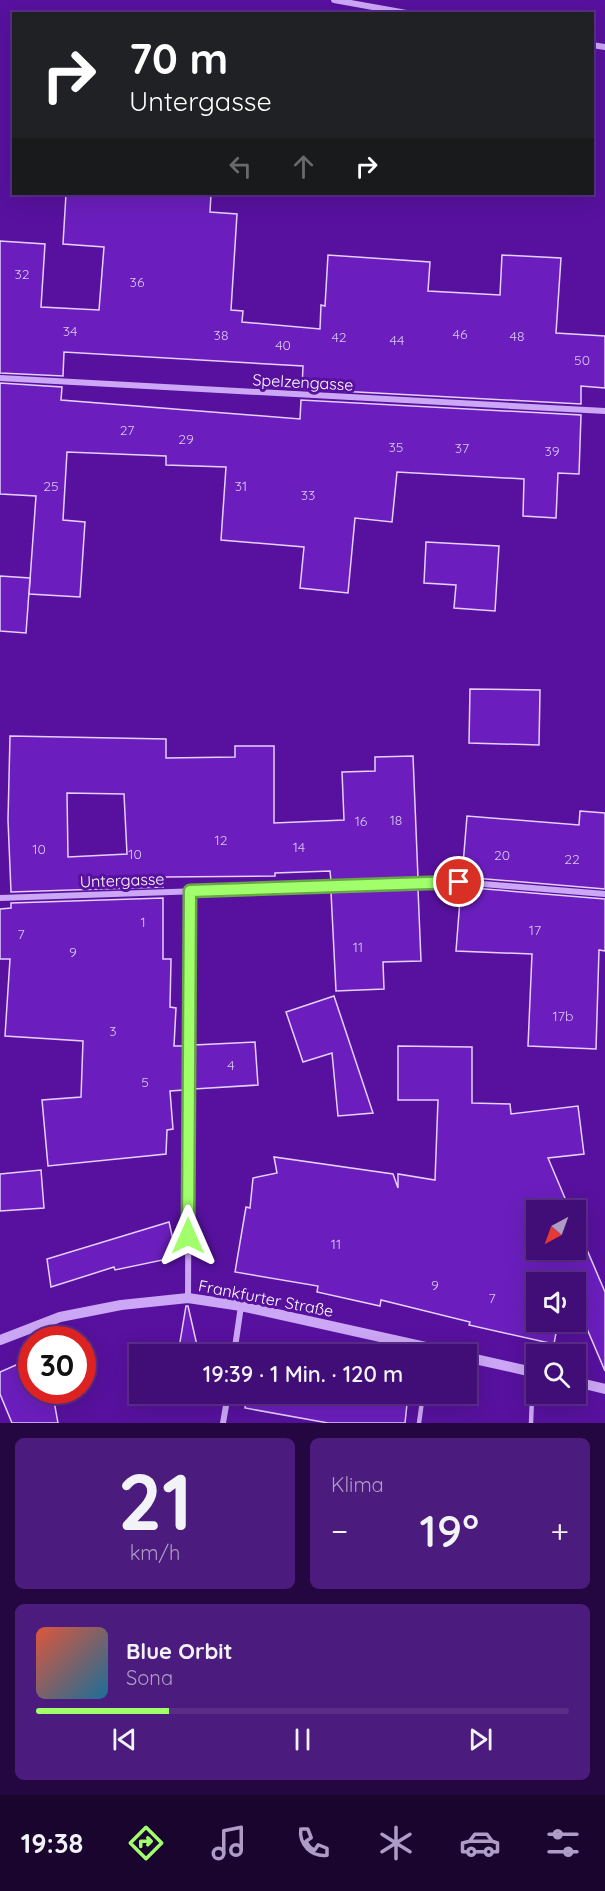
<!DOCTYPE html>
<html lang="de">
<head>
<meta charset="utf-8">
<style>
  body { margin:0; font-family:Quicksand,sans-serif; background:#4c1b7e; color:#f1f3f6; height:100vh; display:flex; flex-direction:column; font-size:22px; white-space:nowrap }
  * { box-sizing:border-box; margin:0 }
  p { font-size:20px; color:#ae9cc5 }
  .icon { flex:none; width:33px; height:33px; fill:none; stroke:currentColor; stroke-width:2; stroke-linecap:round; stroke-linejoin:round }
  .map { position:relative; height:1423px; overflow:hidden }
  .details { display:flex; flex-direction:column; gap:15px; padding:15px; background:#240741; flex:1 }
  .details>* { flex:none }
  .guide { position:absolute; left:12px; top:12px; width:582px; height:183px; border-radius:0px; box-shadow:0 6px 24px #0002,0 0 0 2px #5a2d88; background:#202124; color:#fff; overflow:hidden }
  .needle { width:39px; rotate:221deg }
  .controls { position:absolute; left:526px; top:1200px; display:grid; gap:12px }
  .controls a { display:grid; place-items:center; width:60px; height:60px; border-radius:0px; background:#410d76; box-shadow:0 6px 24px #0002,0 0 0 2px #5a2d88; font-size:30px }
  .speed { position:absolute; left:18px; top:1326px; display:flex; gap:12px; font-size:30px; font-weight:700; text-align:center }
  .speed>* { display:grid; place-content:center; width:78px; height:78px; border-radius:50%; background:#410d76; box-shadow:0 6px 24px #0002,0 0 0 2px #5a2d88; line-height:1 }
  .speed .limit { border:9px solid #d22; background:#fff; color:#111 }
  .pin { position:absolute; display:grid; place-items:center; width:51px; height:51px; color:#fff; margin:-26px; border:3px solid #fff; border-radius:50%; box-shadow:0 2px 6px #0007 }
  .me { position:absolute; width:66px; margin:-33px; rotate:0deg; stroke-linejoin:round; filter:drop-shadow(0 0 4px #0008) }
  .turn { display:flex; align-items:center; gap:21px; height:126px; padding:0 18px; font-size:27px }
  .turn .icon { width:78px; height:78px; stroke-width:2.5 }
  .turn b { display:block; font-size:42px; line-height:51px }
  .lanes { display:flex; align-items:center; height:57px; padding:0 18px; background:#0003; justify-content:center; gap:30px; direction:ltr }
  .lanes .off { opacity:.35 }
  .big { font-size:45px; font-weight:600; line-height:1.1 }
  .details .widget { flex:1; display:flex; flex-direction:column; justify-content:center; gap:9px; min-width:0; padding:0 21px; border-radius:9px; background:#4c1b7e }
  .details .dial { align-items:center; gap:0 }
  .dial b { font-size:78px; line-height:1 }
  .song { display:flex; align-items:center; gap:18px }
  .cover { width:72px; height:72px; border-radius:9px; background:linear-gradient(135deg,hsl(10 70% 55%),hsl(200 70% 35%)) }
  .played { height:6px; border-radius:3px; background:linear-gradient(90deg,#a0ff6b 25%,#5a2d88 25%) }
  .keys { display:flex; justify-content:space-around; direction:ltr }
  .heat { display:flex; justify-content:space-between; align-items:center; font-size:33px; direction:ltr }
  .details .tiles { flex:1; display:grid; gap:15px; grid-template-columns:1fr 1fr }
  .widget:last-child { grid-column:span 2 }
  .trip { position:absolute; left:129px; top:1344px; width:348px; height:60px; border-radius:0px; background:#410d76; box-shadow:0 6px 24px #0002,0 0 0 2px #5a2d88; font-weight:600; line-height:60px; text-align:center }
  .dock { display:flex; height:96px; justify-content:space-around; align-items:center; background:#1a052f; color:#ae9cc5 }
  .dock .icon { width:42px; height:42px }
  .dock .selected { color:#a0ff6b }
  .dock b { font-size:27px; color:#f1f3f6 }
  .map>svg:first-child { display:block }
  .building { fill:#6b1ebd; stroke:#e6d0fe; stroke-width:1.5; fill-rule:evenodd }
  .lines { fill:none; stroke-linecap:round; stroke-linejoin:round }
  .service { stroke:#cca7f5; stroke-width:4.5 }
  .minor { stroke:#cca7f5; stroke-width:6 }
  .tertiary { stroke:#cca7f5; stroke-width:10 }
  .route-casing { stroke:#68a646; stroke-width:15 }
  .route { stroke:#a0ff6b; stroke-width:10 }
  .labels { text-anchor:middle; stroke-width:6; stroke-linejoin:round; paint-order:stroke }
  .number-label { font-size:14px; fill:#dac7ee }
  .street-label { font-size:16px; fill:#fff; stroke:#57119e }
</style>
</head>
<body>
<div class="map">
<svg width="605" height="1423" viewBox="0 0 605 1423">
  <rect width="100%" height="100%" fill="#57119e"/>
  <g class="building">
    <polygon points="66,194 211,194 210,212 237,214 231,310 243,311 242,322 320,329 321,305 325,306 328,255 430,262 428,291 500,295 502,255 561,258 556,333 605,336 605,388 581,386 581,404 302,389 303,366 64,352 63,376 0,373 0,241 45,244 41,307 99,310 104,247 63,244"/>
    <polygon points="0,383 62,387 61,400 300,419 301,400 581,415 579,474 558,473 556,518 523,516 524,479 397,472 392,522 355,518 348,593 300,588 304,547 221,540 226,467 166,465 166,456 67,452 63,520 85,522 80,597 29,594 36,496 0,494"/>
    <polygon points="426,542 499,546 495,611 454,608 456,585 424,583"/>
    <polygon points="0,576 30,578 26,633 0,631"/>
    <polygon points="470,689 540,690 539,745 469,743"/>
    <path d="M10,736L166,739V758L235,757V746H274V823L344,820L342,772L375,771V757L413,756L418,878L331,881L330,871L275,873V876L163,877V887L11,892L8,820ZM67,793L124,794L127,854L68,857Z"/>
    <polygon points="580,811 605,813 605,889 462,877 467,816 579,825"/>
    <polygon points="461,887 605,899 605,951 599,950 596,1049 528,1046 532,954 456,951"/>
    <polygon points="418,889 421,961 383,962 384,989 336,991 331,892"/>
    <polygon points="163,898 163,959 171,959 170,1007 176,1008 174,1046 184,1046 184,1090 170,1091 173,1129 167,1130 166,1154 48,1166 42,1100 81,1097 83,1041 5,1036 10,959 0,959 0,909 11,908 11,903"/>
    <polygon points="334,996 373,1113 338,1116 332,1053 303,1062 286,1012"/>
    <polygon points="255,1042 258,1085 194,1089 194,1045"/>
    <polygon points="398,1046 472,1047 472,1103 510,1104 511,1114 578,1106 584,1154 548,1158 570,1210 537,1210 537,1250 576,1250 576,1224 605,1292 605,1371 576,1303 576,1282 568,1282 566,1279 566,1282 537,1282 537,1322 558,1322 554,1344 469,1325 470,1322 381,1300 380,1306 317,1292 318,1286 235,1272 246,1207 250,1208 253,1178 277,1173 274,1157 393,1174 398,1188 398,1174 435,1180 438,1100 398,1100"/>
    <polygon points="41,1170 44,1208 0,1211 0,1174"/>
    <polygon points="169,1222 177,1257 115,1270 114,1267 51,1287 47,1259"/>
    <polygon points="186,1306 188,1306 199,1354 178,1354"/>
    <polygon points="32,1358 32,1390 52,1390 58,1423 12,1423 0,1394 0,1372"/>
    <polygon points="172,1394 208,1394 210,1403 171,1397"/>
    <polygon points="247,1394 408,1394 405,1423 328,1423 245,1408"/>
  </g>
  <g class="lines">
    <g class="service">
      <polyline points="419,1423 423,1394"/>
      <polyline points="531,1423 533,1372"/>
    </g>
    <g class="minor">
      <polyline points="334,0 412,14"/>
      <polyline points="592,45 605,47"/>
      <polyline points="0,378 605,411"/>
      <polyline points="0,898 459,882 605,894"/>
      <polyline points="188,1298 190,891"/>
      <polyline points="234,1354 241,1306"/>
      <polyline points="223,1423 228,1394"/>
    </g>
    <g class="tertiary">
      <polyline points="0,1340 60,1317 121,1305 188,1298 241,1306 457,1354"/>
      <polyline points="466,1357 537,1373"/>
      <polyline points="576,1382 605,1389"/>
    </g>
  </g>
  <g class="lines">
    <defs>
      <polyline id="route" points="188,1236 190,891 459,882"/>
    </defs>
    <use href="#route" class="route-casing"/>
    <use href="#route" class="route"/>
  </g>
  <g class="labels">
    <g class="number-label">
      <text x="22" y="279">32</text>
      <text x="137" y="287">36</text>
      <text x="70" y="336">34</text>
      <text x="460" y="339">46</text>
      <text x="221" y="340">38</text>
      <text x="517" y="341">48</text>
      <text x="339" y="342">42</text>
      <text x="397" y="345">44</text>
      <text x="283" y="350">40</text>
      <text x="582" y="365">50</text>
      <text x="127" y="435">27</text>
      <text x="186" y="444">29</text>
      <text x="396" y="452">35</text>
      <text x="462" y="453">37</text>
      <text x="552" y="456">39</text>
      <text x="51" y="491">25</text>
      <text x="241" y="491">31</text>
      <text x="308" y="500">33</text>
      <text x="396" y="825">18</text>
      <text x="361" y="826">16</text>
      <text x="221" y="845">12</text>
      <text x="299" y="852">14</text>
      <text x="39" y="854">10</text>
      <text x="135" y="859">10</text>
      <text x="502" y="860">20</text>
      <text x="572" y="864">22</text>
      <text x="143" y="927">1</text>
      <text x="535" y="935">17</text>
      <text x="21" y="939">7</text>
      <text x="358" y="952">11</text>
      <text x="73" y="957">9</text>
      <text x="563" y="1021">17b</text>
      <text x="113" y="1036">3</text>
      <text x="231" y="1070">4</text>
      <text x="145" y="1087">5</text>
      <text x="336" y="1249">11</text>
      <text x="435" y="1290">9</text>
      <text x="492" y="1303">7</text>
    </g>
    <g class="street-label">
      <text transform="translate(303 382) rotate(3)" y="6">Spelzengasse</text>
      <text transform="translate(122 880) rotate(-2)" y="6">Untergasse</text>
      <text transform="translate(266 1298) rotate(11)" y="6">Frankfurter Straße</text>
    </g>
  </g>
</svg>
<div class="controls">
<a><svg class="needle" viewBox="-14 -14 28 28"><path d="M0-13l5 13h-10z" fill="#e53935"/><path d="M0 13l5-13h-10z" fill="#ae9cc5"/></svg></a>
<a><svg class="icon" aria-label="sound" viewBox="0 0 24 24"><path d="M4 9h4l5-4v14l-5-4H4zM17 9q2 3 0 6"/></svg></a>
<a><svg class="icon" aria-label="search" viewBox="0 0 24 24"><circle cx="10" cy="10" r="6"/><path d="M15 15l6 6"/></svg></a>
</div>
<div class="speed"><div class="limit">30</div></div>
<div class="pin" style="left:459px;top:882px;background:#d93025"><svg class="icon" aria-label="arrive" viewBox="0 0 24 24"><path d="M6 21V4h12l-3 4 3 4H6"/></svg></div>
<svg class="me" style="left:188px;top:1236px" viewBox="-20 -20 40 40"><path d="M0-17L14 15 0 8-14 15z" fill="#a0ff6b" stroke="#fff" stroke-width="4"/></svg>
<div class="trip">19:39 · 1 Min. · 120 m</div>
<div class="guide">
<div class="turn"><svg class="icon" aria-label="right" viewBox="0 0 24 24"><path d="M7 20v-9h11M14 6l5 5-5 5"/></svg><div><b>70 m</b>Untergasse</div></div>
<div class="lanes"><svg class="icon off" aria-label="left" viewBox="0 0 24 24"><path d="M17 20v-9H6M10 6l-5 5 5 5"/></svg><svg class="icon off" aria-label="ahead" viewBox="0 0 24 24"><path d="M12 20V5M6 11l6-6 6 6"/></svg><svg class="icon" aria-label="right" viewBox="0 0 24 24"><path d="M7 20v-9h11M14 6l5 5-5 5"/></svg></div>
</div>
</div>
<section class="details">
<div class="tiles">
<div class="widget dial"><b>21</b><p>km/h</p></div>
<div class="widget"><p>Klima</p>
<div class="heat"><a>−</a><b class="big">19°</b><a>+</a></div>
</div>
<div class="widget">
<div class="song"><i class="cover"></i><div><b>Blue Orbit</b><p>Sona</p></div></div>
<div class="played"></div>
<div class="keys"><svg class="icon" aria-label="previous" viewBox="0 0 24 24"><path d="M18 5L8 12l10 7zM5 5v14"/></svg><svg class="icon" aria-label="pause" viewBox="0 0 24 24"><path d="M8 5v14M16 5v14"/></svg><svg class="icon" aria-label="next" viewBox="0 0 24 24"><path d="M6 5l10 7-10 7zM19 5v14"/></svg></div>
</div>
</div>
</section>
<nav class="dock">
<b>19:38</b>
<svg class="icon selected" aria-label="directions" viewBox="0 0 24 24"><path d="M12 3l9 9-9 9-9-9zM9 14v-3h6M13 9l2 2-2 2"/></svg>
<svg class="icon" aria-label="music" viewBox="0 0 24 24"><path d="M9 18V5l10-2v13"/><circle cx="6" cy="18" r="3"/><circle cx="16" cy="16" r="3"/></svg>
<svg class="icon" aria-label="phone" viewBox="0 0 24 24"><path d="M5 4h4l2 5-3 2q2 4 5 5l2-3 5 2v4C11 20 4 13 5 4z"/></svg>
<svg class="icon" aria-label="climate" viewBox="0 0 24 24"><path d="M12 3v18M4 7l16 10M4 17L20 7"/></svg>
<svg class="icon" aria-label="car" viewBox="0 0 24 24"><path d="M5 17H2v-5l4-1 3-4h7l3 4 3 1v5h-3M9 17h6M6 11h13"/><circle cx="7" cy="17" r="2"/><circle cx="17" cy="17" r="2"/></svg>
<svg class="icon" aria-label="filters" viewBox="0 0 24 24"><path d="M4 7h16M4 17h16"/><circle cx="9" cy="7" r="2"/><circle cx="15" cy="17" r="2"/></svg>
</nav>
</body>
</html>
